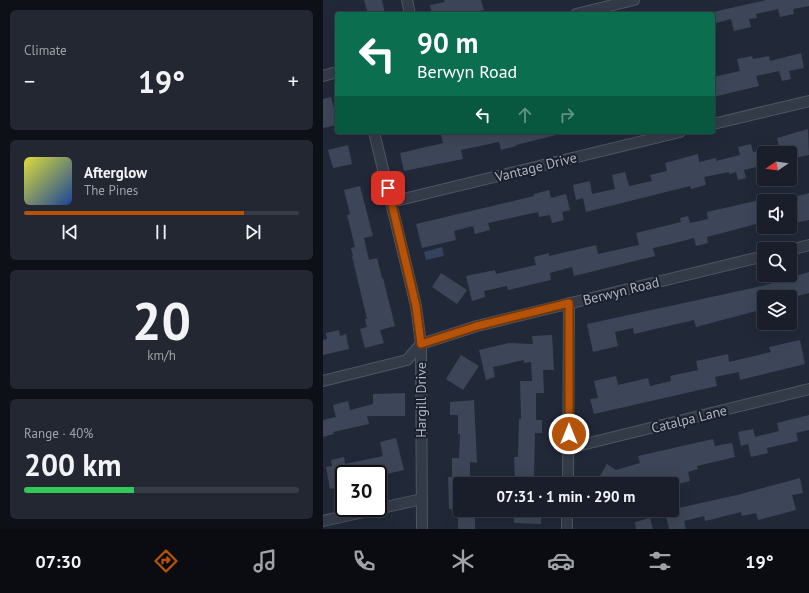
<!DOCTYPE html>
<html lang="en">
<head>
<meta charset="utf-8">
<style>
  body { margin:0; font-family:"PT Sans",sans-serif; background:#222732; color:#f1f3f6; height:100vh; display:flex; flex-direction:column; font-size:15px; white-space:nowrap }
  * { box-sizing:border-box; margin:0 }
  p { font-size:13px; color:#9fa2a8 }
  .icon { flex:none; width:22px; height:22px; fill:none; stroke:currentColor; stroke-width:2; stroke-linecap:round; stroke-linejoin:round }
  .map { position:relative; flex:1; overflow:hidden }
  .details { display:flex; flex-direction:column; gap:10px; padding:10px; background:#0e1017; width:323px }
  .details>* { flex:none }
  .guide { position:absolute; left:12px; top:12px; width:380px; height:122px; border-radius:4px; box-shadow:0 4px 16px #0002,0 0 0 1px #373c47; background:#0b6e4f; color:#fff; overflow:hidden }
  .needle { width:26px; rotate:257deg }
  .tools { position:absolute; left:434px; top:146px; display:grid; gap:8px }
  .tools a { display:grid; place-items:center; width:40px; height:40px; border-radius:4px; background:#191e2a; box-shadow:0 4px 16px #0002,0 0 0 1px #373c47; font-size:20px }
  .speed { position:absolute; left:12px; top:465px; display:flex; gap:8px; font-size:20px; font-weight:700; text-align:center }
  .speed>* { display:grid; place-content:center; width:52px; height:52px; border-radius:50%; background:#191e2a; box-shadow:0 4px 16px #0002,0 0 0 1px #373c47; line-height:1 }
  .speed .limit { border:2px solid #111; border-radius:6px; background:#fff; color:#111 }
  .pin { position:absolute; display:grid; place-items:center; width:34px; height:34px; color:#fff; margin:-17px; border-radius:8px; box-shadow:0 2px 6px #0006 }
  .me { position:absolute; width:44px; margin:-22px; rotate:0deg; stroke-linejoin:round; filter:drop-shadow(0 0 3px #0008) }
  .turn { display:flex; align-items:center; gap:14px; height:84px; padding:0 16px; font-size:18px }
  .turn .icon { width:52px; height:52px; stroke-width:2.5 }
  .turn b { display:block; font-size:28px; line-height:34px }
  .lanes { display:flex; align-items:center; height:38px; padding:0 16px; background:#0003; justify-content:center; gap:20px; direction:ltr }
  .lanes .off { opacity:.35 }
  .big { font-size:30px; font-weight:600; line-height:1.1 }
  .details .tile { flex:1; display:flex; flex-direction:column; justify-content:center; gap:6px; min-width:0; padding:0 14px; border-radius:6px; background:#222732 }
  .details .dial { align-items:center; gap:0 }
  .dial b { font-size:52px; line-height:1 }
  .song { display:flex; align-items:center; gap:12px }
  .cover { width:48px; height:48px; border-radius:6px; background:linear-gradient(135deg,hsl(60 70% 55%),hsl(220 70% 35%)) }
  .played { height:4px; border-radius:2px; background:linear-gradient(90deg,#b45309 80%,#373c47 80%) }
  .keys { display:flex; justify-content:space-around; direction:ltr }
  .heat { display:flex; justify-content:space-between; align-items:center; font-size:22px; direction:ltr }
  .charge { height:6px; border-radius:3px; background:linear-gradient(90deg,#34c759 40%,#373c47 0) }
  .trip { position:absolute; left:130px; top:477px; width:226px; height:40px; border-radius:4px; background:#191e2a; box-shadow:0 4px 16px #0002,0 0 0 1px #373c47; font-weight:600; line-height:40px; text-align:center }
  .tab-bar { display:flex; height:64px; justify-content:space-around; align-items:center; background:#0a0c11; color:#9fa2a8 }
  .tab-bar .icon { width:28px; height:28px }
  .tab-bar .current { color:#b45309 }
  .tab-bar b { font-size:18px; color:#f1f3f6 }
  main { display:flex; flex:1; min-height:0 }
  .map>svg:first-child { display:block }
  .water { fill:#35425f }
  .building { fill:#3d4658 }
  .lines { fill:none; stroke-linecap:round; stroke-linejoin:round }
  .minor-casing { stroke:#4f5563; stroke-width:12 }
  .minor { stroke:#343b48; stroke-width:10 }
  .route-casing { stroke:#753606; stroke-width:10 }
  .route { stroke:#b45309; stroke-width:7 }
  .labels { text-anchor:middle; stroke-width:4; stroke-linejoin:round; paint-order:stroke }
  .street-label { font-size:14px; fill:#afb5c5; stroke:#1a202d }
</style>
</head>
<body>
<main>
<section class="details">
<div class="tile"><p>Climate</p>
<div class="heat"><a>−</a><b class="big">19°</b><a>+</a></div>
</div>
<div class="tile">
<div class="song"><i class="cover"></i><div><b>Afterglow</b><p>The Pines</p></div></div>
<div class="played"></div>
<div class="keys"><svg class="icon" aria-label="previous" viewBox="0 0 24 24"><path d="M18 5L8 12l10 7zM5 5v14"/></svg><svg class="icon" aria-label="pause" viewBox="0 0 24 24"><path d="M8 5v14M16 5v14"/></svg><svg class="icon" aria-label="next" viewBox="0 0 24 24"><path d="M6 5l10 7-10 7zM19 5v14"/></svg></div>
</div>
<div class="tile dial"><b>20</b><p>km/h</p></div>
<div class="tile"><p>Range · 40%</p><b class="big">200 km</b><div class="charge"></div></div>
</section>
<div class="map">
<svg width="486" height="529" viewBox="0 0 486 529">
  <rect width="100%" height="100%" fill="#212838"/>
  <polygon class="water" points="119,247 121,256 103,260 101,252"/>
  <g class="building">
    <polygon points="41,0 59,0 62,14 45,14"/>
    <polygon points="121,0 158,0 161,10 139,14 109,14 107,5 122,2"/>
    <polygon points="443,0 486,0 486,6 470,9 471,14 457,17 455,9 433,14 434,18 426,19 428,27 411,31 408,19 390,24 390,12"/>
    <polygon points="478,53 481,68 466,71 468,79 459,81 456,71 433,76 436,86 390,97 390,77 417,71 414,59 429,56 430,59 446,56 447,61"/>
    <polygon points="8,97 12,112 14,112 14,125 0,128 0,99"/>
    <polygon points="485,129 486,155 467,159 467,153 441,153 441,165 421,170 423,178 415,180 413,172 406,174 406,172 381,177 383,185 368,189 367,186 263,212 260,198 253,200 250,185 267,181 269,194 292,189 289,175 302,172 306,186 329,181 327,175 344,171 342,163 375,154 376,162 393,158 393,161 417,155 415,147 428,144 430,152 456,146 454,138"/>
    <polygon points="125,132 232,132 233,135 193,145 193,146 178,150 176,142 138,150 140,159 81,171 77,153 120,143 118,135 125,134"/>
    <polygon points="25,145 29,164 10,168 5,150"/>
    <polygon points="37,186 50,236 41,238 46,260 54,258 59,278 60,278 72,326 57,330 61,343 42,348 37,329 44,327 42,319 44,319 29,256 30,256 28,248 32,247 24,215 27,214 21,190"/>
    <polygon points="226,190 228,198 243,194 247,210 239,212 241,220 229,223 227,215 216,217 215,212 165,223 167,230 152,234 150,226 131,231 133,240 99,248 93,224 211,196 211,194"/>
    <polygon points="486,193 486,220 467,224 467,198"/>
    <polygon points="441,199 441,222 384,237 385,243 373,246 371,238 348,244 330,248 332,256 251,276 249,267 227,273 228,280 185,290 184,286 161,291 162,297 149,301 143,276 172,270 173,274 213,265 211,257 226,253 226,256 273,245 275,254 316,245 313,233 358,222 357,218 365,216 367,223 385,219 384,212"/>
    <polygon points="486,272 486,293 470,297 434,297 437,310 373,327 371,320 311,334 310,328 292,332 295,346 270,352 264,324 439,286"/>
    <polygon points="118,273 144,290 134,304 109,287"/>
    <polygon points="16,330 17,336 23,334 26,349 0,355 0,340 4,339 3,333"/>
    <polygon points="229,335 231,370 220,370 221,393 213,393 213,420 219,420 219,433 212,433 211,476 218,476 218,484 200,484 199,479 192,479 191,457 195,457 196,419 198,419 197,381 209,381 208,362 201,363 201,360 170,367 172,377 163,380 156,350 186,343 210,344 209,336"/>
    <polygon points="477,340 482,364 417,380 416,372 392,377 394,386 271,414 267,399 275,398 271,381 293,376 295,385 325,378 327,386 348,381 347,376 375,370 373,361 405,354 406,362 448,352 446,347"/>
    <polygon points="138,355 156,366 140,390 123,379"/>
    <polygon points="82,393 82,416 44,416 46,424 10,432 11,434 0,437 0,420 13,417 10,405 25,401 27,410 50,404 50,394"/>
    <polygon points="151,400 154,463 147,462 147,484 137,484 137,509 126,509 125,477 129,477 129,458 136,458 137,434 135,434 135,415 127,415 127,402"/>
    <polygon points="486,415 486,430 473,433 475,441 444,448 445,453 428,457 425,444 418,446 415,432 430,429 432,437 456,431 454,423"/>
    <polygon points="73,438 81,470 55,476 55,474 21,474 21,479 18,479 20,487 7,489 3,467 9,466 8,460 21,457 22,464 60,456 57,442"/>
    <polygon points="390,439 392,446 409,443 412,457 374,466 375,469 365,472 367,481 351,485 350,479 329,484 272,484 284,464 293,470 317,463 315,456"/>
    <polygon points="477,478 480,493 469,495 473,510 435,520 433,513 419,516 418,512 382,521 381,516 361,521 363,529 346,529 342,511 414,495"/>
    <polygon points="191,510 218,512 218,524 191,523"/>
    <rect x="135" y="514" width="17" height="15"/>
    <polygon points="327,518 330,529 313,529 312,522"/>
  </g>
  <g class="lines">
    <defs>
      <g id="minor">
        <polyline points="84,0 87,14"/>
        <polyline points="253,14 311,0"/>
        <polyline points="0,76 14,72"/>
        <polyline points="390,124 486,101"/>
        <polyline points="51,132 93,306 98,344 99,529"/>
        <polyline points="68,202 357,132"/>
        <polyline points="467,250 486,245"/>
        <polyline points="0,381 84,360 98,344 154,326 441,256"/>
        <polyline points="246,448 486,389"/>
        <polyline points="245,484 246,303"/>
        <polyline points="0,521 99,499"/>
        <polyline points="244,529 244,510"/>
      </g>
    </defs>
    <use href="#minor" class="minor-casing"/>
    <use href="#minor" class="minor"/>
  </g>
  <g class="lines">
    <defs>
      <polyline id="route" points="65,188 93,306 98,344 154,326 246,303 246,434"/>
    </defs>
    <use href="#route" class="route-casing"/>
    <use href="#route" class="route"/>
  </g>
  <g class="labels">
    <g class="street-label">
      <text transform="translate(213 167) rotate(-14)" y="5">Vantage Drive</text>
      <text transform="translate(298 291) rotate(-14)" y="5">Berwyn Road</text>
      <text transform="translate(98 400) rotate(-90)" y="5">Hargill Drive</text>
      <text transform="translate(366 419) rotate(-14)" y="5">Catalpa Lane</text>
    </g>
  </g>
</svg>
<div class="tools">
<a><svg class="needle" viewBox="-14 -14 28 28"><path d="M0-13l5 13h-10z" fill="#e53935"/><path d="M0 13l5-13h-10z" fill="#9fa2a8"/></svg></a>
<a><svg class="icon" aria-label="sound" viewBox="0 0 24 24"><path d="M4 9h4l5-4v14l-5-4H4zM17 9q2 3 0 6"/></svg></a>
<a><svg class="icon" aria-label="search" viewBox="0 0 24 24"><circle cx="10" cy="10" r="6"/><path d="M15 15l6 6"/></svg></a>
<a><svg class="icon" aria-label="layers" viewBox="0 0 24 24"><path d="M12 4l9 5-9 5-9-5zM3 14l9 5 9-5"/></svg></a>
</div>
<div class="speed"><div class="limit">30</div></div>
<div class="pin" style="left:65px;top:188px;background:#d93025"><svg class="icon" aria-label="arrive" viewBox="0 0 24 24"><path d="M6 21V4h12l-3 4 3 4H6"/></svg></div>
<svg class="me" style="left:246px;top:434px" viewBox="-20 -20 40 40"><circle r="17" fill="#b45309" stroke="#fff" stroke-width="3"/><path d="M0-11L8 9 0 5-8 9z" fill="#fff"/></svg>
<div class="trip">07:31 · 1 min · 290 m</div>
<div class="guide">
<div class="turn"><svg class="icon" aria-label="left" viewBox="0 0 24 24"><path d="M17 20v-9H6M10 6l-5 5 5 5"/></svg><div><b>90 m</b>Berwyn Road</div></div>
<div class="lanes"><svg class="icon" aria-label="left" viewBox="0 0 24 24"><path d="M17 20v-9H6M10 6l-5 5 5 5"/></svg><svg class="icon off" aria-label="ahead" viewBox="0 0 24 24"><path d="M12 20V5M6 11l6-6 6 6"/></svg><svg class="icon off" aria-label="right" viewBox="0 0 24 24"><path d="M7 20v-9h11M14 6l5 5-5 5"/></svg></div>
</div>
</div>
</main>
<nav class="tab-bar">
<b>07:30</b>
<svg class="icon current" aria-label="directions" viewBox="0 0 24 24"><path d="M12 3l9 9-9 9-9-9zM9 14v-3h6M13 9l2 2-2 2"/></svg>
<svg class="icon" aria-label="music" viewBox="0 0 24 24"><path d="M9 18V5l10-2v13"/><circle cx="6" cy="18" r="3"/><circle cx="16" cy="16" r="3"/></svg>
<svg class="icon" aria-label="phone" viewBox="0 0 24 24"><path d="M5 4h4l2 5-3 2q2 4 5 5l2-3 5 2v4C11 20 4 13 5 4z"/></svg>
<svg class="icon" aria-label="climate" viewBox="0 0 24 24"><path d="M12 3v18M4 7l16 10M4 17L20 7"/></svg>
<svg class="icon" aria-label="car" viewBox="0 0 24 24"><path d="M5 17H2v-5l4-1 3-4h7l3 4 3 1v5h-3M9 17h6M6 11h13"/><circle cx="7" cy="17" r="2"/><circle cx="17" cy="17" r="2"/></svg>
<svg class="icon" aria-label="filters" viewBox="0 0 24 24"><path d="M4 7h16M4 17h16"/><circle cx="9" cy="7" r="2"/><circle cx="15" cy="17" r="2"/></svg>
<b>19°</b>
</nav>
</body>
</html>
